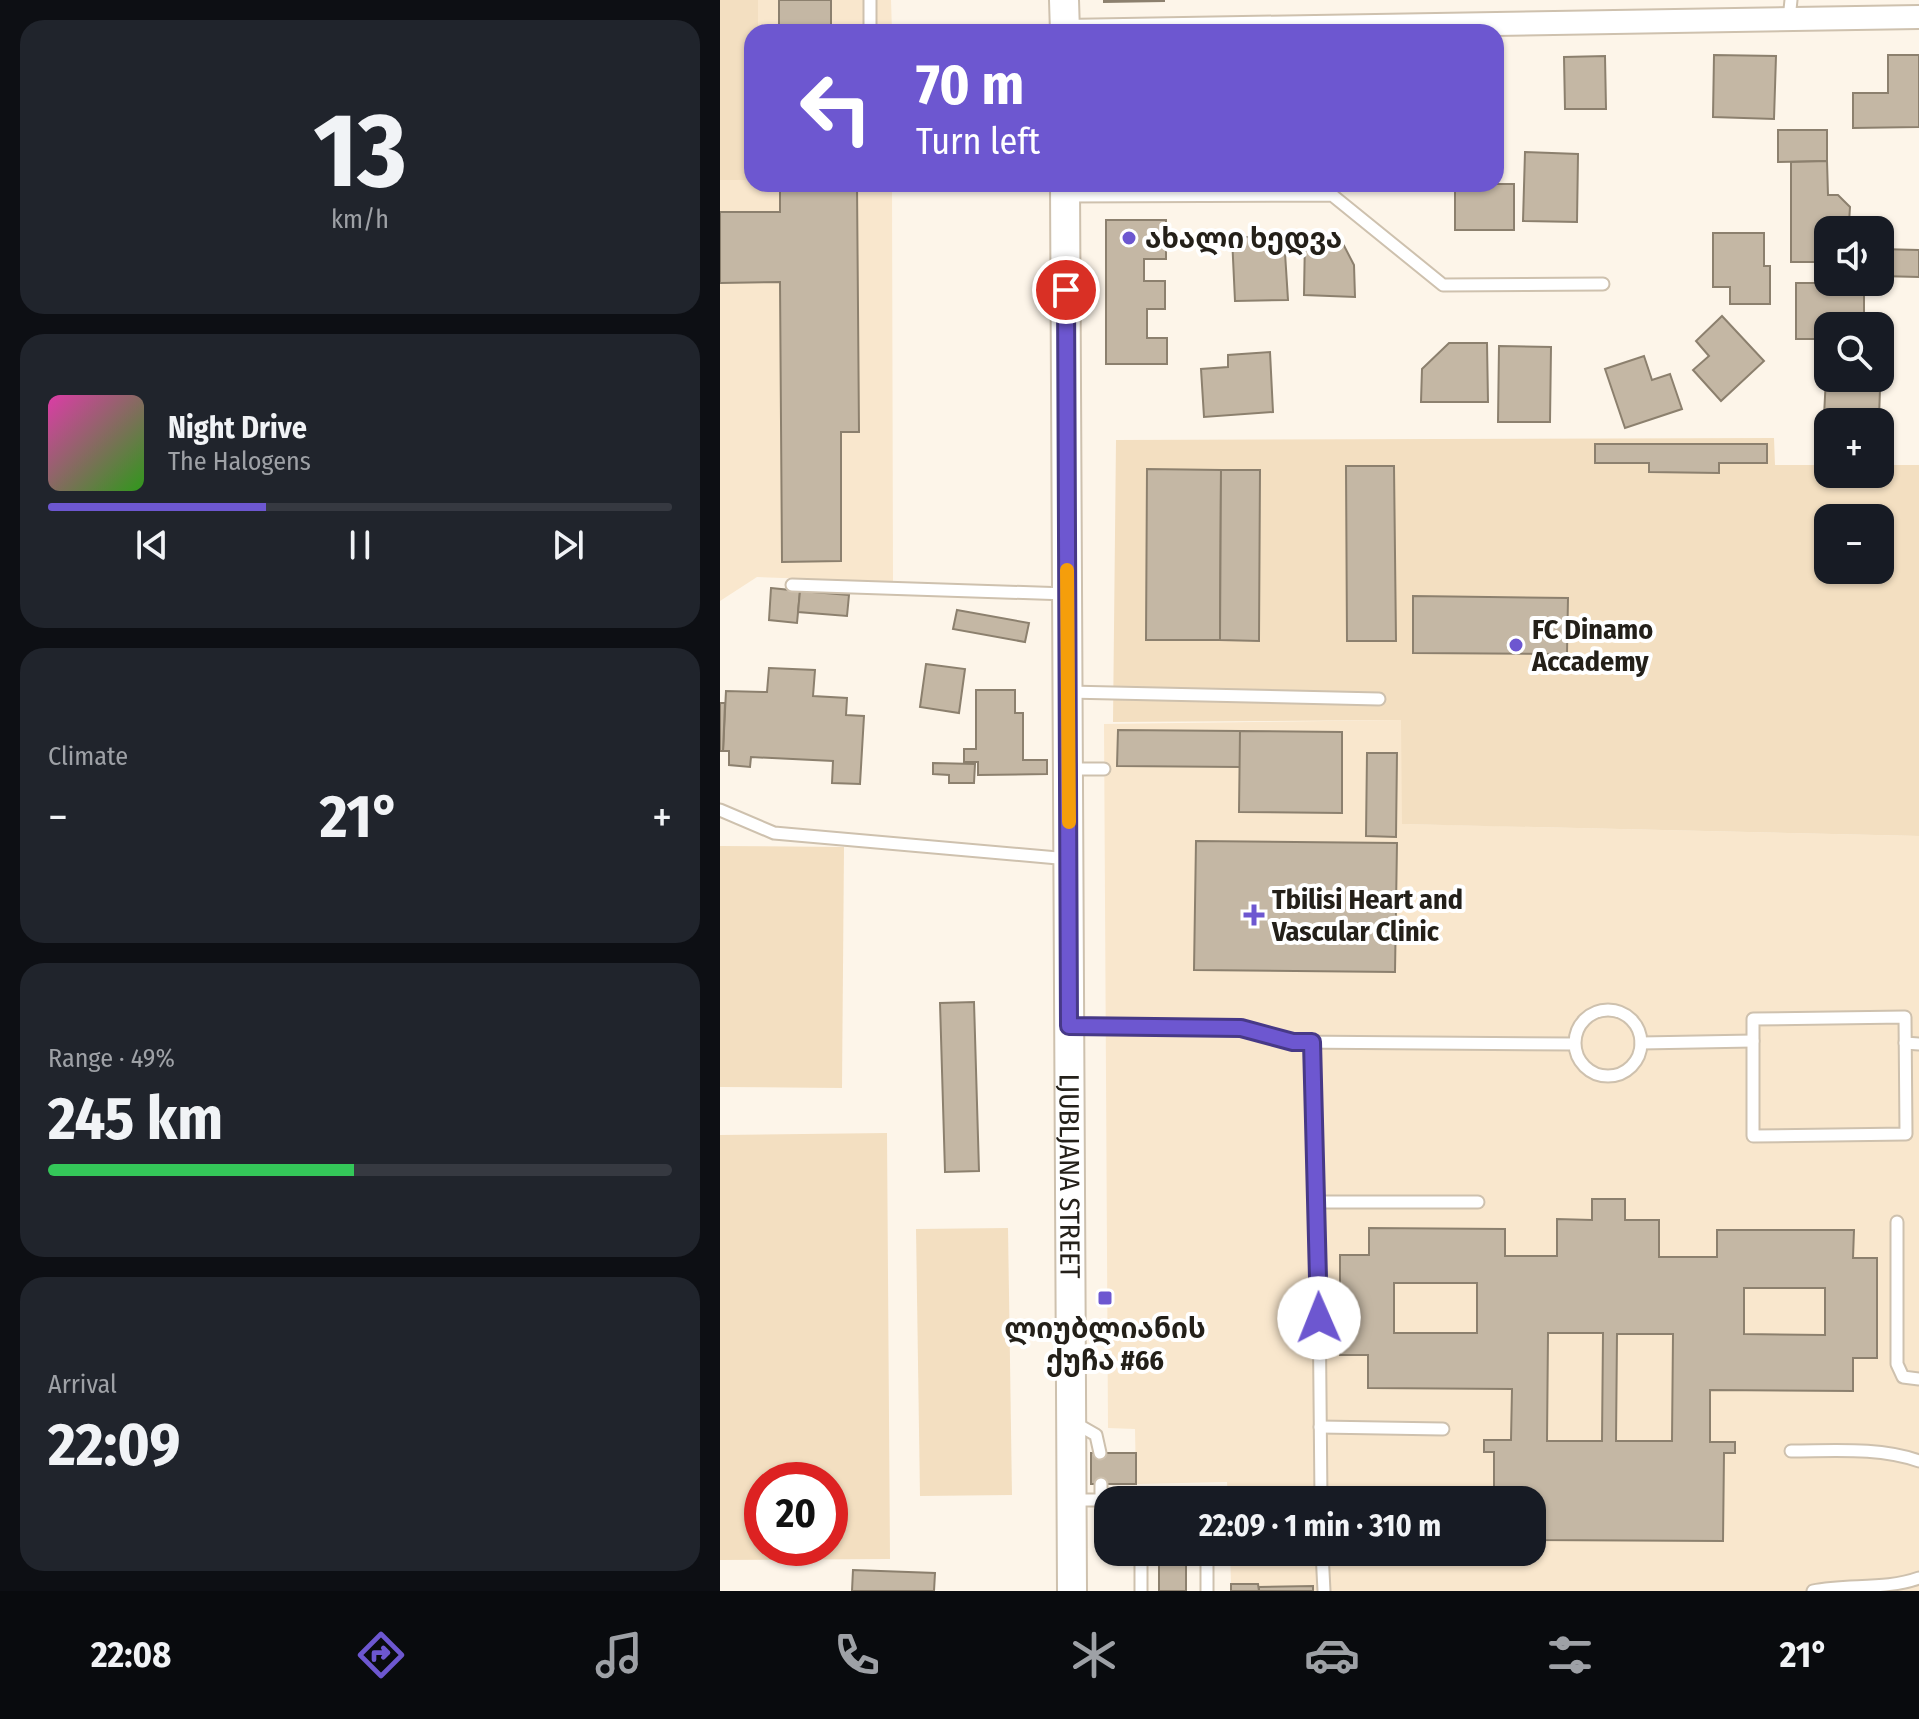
<!DOCTYPE html>
<html lang="en">
<head>
<meta charset="utf-8">
<style>
  body { margin:0; font-family:"Fira Sans Condensed","Noto Sans Georgian",sans-serif; background:#20242c; color:#f1f3f6; height:100vh; display:flex; flex-direction:column; font-size:30px; white-space:nowrap }
  * { box-sizing:border-box; margin:0 }
  p { font-size:26px; color:#9ea1a6 }
  .icon { flex:none; width:44px; height:44px; fill:none; stroke:currentColor; stroke-width:2; stroke-linecap:round; stroke-linejoin:round }
  .map { position:relative; flex:1; overflow:hidden }
  .side { display:flex; flex-direction:column; gap:20px; padding:20px; background:#0d0f14; width:720px }
  .side>* { flex:none }
  .top-card { position:absolute; left:24px; top:24px; width:760px; height:168px; border-radius:24px; box-shadow:0 2px 6px #0004; background:#6d57d0; color:#fff; overflow:hidden }
  .tools { position:absolute; left:1094px; top:216px; display:grid; gap:16px }
  .tools a { display:grid; place-items:center; width:80px; height:80px; border-radius:16px; background:#171b24; box-shadow:0 2px 6px #0004; font-size:40px }
  .speed { position:absolute; left:24px; top:1462px; display:flex; gap:16px; font-size:40px; font-weight:700; text-align:center }
  .speed>* { display:grid; place-content:center; width:104px; height:104px; border-radius:50%; background:#171b24; box-shadow:0 2px 6px #0004; line-height:1 }
  .speed .limit { border:12px solid #d22; background:#fff; color:#111 }
  .pin { position:absolute; display:grid; place-items:center; width:68px; height:68px; color:#fff; margin:-34px; border:4px solid #fff; border-radius:50%; box-shadow:0 2px 8px #0007 }
  .me { position:absolute; width:88px; margin:-44px; rotate:359deg; stroke-linejoin:round; filter:drop-shadow(0 0 6px #0008) }
  .turn { display:flex; align-items:center; gap:28px; height:168px; padding:0 40px; font-size:36px }
  .turn .icon { width:104px; height:104px; stroke-width:2.5 }
  .turn b { display:block; font-size:56px; line-height:68px }
  .big { font-size:60px; font-weight:700; line-height:1.1 }
  .side .widget { flex:1; display:flex; flex-direction:column; justify-content:center; gap:12px; min-width:0; padding:0 28px; border-radius:24px; background:#20242c }
  .side .dial { align-items:center; gap:0 }
  .dial b { font-size:104px; line-height:1 }
  .song { display:flex; align-items:center; gap:24px }
  .cover { width:96px; height:96px; border-radius:12px; background:linear-gradient(135deg,hsl(320 70% 55%),hsl(110 70% 35%)) }
  .played { height:8px; border-radius:4px; background:linear-gradient(90deg,#6d57d0 35%,#363941 35%) }
  .keys { display:flex; justify-content:space-around; direction:ltr }
  .heat { display:flex; justify-content:space-between; align-items:center; font-size:44px; direction:ltr }
  .charge { height:12px; border-radius:6px; background:linear-gradient(90deg,#34c759 49%,#363941 0) }
  .trip { position:absolute; left:374px; top:1486px; width:452px; height:80px; border-radius:24px; background:#171b24; box-shadow:0 2px 6px #0004; font-weight:700; line-height:80px; text-align:center }
  .menu { display:flex; height:128px; justify-content:space-around; align-items:center; background:#090b0e; color:#9ea1a6 }
  .menu .icon { width:56px; height:56px }
  .menu .active { color:#6d57d0 }
  .menu b { font-size:36px; color:#f1f3f6 }
  main { display:flex; flex:1; min-height:0 }
  .map>svg:first-child { display:block }
  .built { fill:#f9e7cd }
  .green { fill:#f3dfc1; fill-rule:evenodd }
  .building { fill:#c4b7a4; stroke:#8c806e; stroke-width:2; fill-rule:evenodd }
  .lines { fill:none; stroke-linecap:round; stroke-linejoin:round }
  .service-casing { stroke:#cec1ae; stroke-width:15 }
  .minor-casing { stroke:#cec1ae; stroke-width:26 }
  .tertiary-casing { stroke:#cec1ae; stroke-width:32 }
  .service { stroke:#fff; stroke-width:11 }
  .minor { stroke:#fff; stroke-width:22 }
  .tertiary { stroke:#fff; stroke-width:28 }
  .route-casing { stroke:#473987; stroke-width:20 }
  .route { stroke:#6d57d0; stroke-width:14 }
  .slow { stroke:#f59e0b; stroke-width:14 }
  .poi-dot { fill:#6d57d0; stroke:#fff; stroke-width:3 }
  .labels { text-anchor:middle; stroke-width:8; stroke-linejoin:round; paint-order:stroke }
  .poi-label { font-size:28px; font-weight:bold; fill:#242019; stroke:#fff; text-anchor:start }
  .street-label { font-size:28px; fill:#242019; stroke:#fff }
</style>
</head>
<body>
<main>
<section class="side">
<div class="widget dial"><b>13</b><p>km/h</p></div>
<div class="widget">
<div class="song"><i class="cover"></i><div><b>Night Drive</b><p>The Halogens</p></div></div>
<div class="played"></div>
<div class="keys"><svg class="icon" aria-label="previous" viewBox="0 0 24 24"><path d="M18 5L8 12l10 7zM5 5v14"/></svg><svg class="icon" aria-label="pause" viewBox="0 0 24 24"><path d="M8 5v14M16 5v14"/></svg><svg class="icon" aria-label="next" viewBox="0 0 24 24"><path d="M6 5l10 7-10 7zM19 5v14"/></svg></div>
</div>
<div class="widget"><p>Climate</p>
<div class="heat"><a>−</a><b class="big">21°</b><a>+</a></div>
</div>
<div class="widget"><p>Range · 49%</p><b class="big">245 km</b><div class="charge"></div></div>
<div class="widget"><p>Arrival</p><b class="big">22:09</b></div>
</section>
<div class="map">
<svg width="1199" height="1591" viewBox="0 0 1199 1591">
  <rect width="100%" height="100%" fill="#fdf5e9"/>
  <g class="built">
    <polygon points="0,0 171,0 172,32 32,32 32,184 172,184 173,582 37,577 0,601"/>
    <polygon points="682,720 683,824 1199,836 1199,1591 539,1591 538,1584 511,1584 510,1552 812,1552 812,1500 508,1500 507,1482 416,1484 415,1429 388,1428 384,724"/>
  </g>
  <g class="green">
    <polygon points="0,0 38,0 38,32 32,32 32,180 0,180"/>
    <path d="M1054,438L1055,465H1108V474H1160V465H1199V836L682,824L681,720L393,722L396,440ZM1108,518H1160V570H1108Z"/>
    <polygon points="0,846 124,847 122,1088 0,1087"/>
    <path d="M167,1133L170,1559L0,1560V1135ZM42,1480H110V1548H42Z"/>
    <polygon points="288,1228 292,1495 200,1496 196,1229"/>
  </g>
  <g class="building">
    <rect x="59" y="0" width="52" height="32"/>
    <polygon points="384,0 444,0 444,1 384,2"/>
    <polygon points="994,55 1056,56 1054,119 993,117"/>
    <polygon points="1168,55 1199,55 1199,127 1133,128 1133,93 1168,93"/>
    <polygon points="885,56 886,109 845,109 844,57"/>
    <polygon points="1058,130 1107,130 1107,161 1058,162"/>
    <polygon points="805,152 858,154 857,222 803,221"/>
    <polygon points="1107,161 1108,195 1118,195 1130,207 1129,223 1144,223 1144,230 1108,230 1108,262 1071,262 1071,162"/>
    <polygon points="60,184 137,184 139,432 121,432 121,561 62,562 60,282 0,283 0,212 60,212"/>
    <rect x="735" y="184" width="59" height="46"/>
    <polygon points="386,220 446,220 446,259 424,259 424,281 445,281 445,309 427,309 427,338 447,338 447,364 386,364"/>
    <polygon points="993,233 1044,233 1044,266 1050,266 1050,304 1010,304 1010,287 993,287"/>
    <polygon points="512,237 564,237 568,300 515,301"/>
    <polygon points="585,237 620,238 634,265 635,297 584,295"/>
    <polygon points="1160,249 1199,250 1199,277 1160,276"/>
    <polygon points="1076,283 1144,283 1144,326 1108,326 1108,339 1076,339"/>
    <polygon points="1002,316 1044,361 1001,401 973,370 989,356 976,341"/>
    <polygon points="729,343 767,343 768,402 701,402 702,369"/>
    <polygon points="779,346 831,347 830,422 778,422"/>
    <polygon points="550,352 553,412 484,417 481,369 508,367 508,355"/>
    <polygon points="924,356 932,380 950,374 962,409 905,428 885,369"/>
    <polygon points="1107,358 1108,378 1160,378 1161,360 1159,418 1104,416"/>
    <polygon points="875,444 1047,444 1047,463 999,463 999,473 929,472 929,463 875,463"/>
    <polygon points="626,466 674,466 676,641 627,641"/>
    <polygon points="427,469 501,470 500,640 426,640"/>
    <polygon points="501,470 540,470 539,641 500,640"/>
    <polygon points="51,588 80,591 77,623 49,620"/>
    <polygon points="80,591 129,595 127,616 78,612"/>
    <polygon points="693,596 848,598 847,654 693,653"/>
    <polygon points="237,610 309,623 305,642 233,629"/>
    <polygon points="206,664 245,669 239,713 200,707"/>
    <polygon points="49,668 95,670 93,696 127,698 126,715 144,716 140,784 112,783 113,761 31,757 30,767 9,765 9,751 3,751 6,691 47,692"/>
    <polygon points="256,690 295,690 295,713 303,713 303,760 327,760 327,774 258,775 258,762 244,762 244,749 256,749"/>
    <polygon points="0,703 5,703 3,751 0,751"/>
    <polygon points="398,730 520,731 520,767 397,766"/>
    <polygon points="520,731 622,732 622,813 519,812"/>
    <polygon points="647,753 677,753 676,837 646,836"/>
    <polygon points="213,763 255,764 254,783 229,783 229,775 213,774"/>
    <polygon points="476,841 677,843 675,972 474,970"/>
    <polygon points="254,1002 259,1171 225,1172 220,1003"/>
    <path d="M872,1199H905V1220H939V1257H997V1230H1134L1133,1258H1157V1358H1133V1391L990,1390V1442H1015V1453H1004L1003,1541L812,1540V1500H774V1452H764V1440H791L792,1389L648,1388V1355H620V1255H649V1228L785,1229V1256H837V1219L872,1220ZM674,1283H757V1333H674ZM1024,1288H1105V1335L1024,1334ZM828,1333H883L882,1441H827ZM897,1334H953L952,1441H896Z"/>
    <rect x="371" y="1453" width="45" height="31"/>
    <rect x="439" y="1552" width="27" height="39"/>
    <polygon points="133,1570 215,1573 214,1591 132,1591"/>
    <polygon points="511,1584 538,1584 539,1591 511,1591"/>
    <polygon points="593,1586 593,1591 539,1591 539,1587"/>
  </g>
  <g class="lines">
    <defs>
      <g id="service">
        <polyline points="150,0 150,32"/>
        <polyline points="1069,19 1071,0"/>
        <polyline points="345,196 612,195 723,285 883,284"/>
        <polyline points="72,585 347,594"/>
        <polyline points="348,692 659,699"/>
        <polyline points="349,769 384,769"/>
        <polyline points="0,810 54,833 349,859"/>
        <circle cx="888" cy="1043" r="33"/>
        <polygon points="1185,1017 1186,1134 1033,1136 1033,1019"/>
        <polyline points="350,1026 521,1028 573,1042 854,1044"/>
        <polyline points="592,1042 599,1291 601,1500"/>
        <polyline points="921,1043 1033,1041"/>
        <polyline points="1185,1043 1199,1044"/>
        <polyline points="597,1202 758,1202"/>
        <polyline points="1177,1222 1177,1364 1183,1377 1199,1379"/>
        <polyline points="355,1423 376,1435 380,1453"/>
        <polyline points="600,1427 723,1429"/>
        <path d="M1071,1451C1114,1451 1158,1447 1199,1461"/>
        <polyline points="381,1484 381,1500"/>
        <polyline points="352,1500 474,1500"/>
        <polyline points="487,1552 487,1591"/>
        <polyline points="602,1552 604,1591"/>
        <polyline points="421,1591 421,1552"/>
        <path d="M1093,1591C1127,1584 1166,1590 1199,1578"/>
      </g>
      <polyline id="minor" points="345,31 1199,17"/>
      <g id="tertiary">
        <polyline points="344,0 345,32"/>
        <path id="s1" d="M345,184L352,1591"/>
      </g>
    </defs>
    <use href="#service" class="service-casing"/>
    <use href="#minor" class="minor-casing"/>
    <use href="#tertiary" class="tertiary-casing"/>
    <use href="#service" class="service"/>
    <use href="#minor" class="minor"/>
    <use href="#tertiary" class="tertiary"/>
  </g>
  <g class="lines">
    <defs>
      <polyline id="route" points="346,290 349,1026 521,1028 573,1042 592,1042 599,1318"/>
    </defs>
    <use href="#route" class="route-casing"/>
    <use href="#route" class="route"/>
    <polyline class="slow" points="347,570 349,822"/>
  </g>
  <g class="poi-dot">
    <circle cx="409" cy="238" r="8"/>
    <circle cx="796" cy="645" r="8"/>
    <path d="M530 903h8v8h8v8h-8v8h-8v-8h-8v-8h8z"/>
    <rect x="377" y="1290" width="16" height="16" rx="4"/>
  </g>
  <g class="labels">
    <g class="poi-label">
      <text x="425" y="248">ახალი ხედვა</text>
      <text x="812" y="639">FC Dinamo<tspan x="812" dy="32">Accademy</tspan></text>
      <text x="552" y="909">Tbilisi Heart and<tspan x="552" dy="32">Vascular Clinic</tspan></text>
      <text x="385" y="1338" text-anchor="middle">ლიუბლიანის<tspan x="385" dy="32">ქუჩა #66</tspan></text>
    </g>
    <g class="street-label">
      <text dy="10" stroke="none"><textPath href="#s1" startOffset="992">LJUBLJANA STREET</textPath></text>
    </g>
  </g>
</svg>
<div class="tools">
<a><svg class="icon" aria-label="sound" viewBox="0 0 24 24"><path d="M4 9h4l5-4v14l-5-4H4zM17 9q2 3 0 6"/></svg></a>
<a><svg class="icon" aria-label="search" viewBox="0 0 24 24"><circle cx="10" cy="10" r="6"/><path d="M15 15l6 6"/></svg></a>
<a>+</a>
<a>−</a>
</div>
<div class="speed"><div class="limit">20</div></div>
<div class="pin" style="left:346px;top:290px;background:#d93025"><svg class="icon" aria-label="arrive" viewBox="0 0 24 24"><path d="M6 21V4h12l-3 4 3 4H6"/></svg></div>
<svg class="me" style="left:599px;top:1318px" viewBox="-20 -20 40 40"><circle r="19" fill="#fff"/><path d="M0-13L10 11 0 6-10 11z" fill="#6d57d0"/></svg>
<div class="trip">22:09 · 1 min · 310 m</div>
<div class="top-card">
<div class="turn"><svg class="icon" aria-label="left" viewBox="0 0 24 24"><path d="M17 20v-9H6M10 6l-5 5 5 5"/></svg><div><b>70 m</b>Turn left</div></div>
</div>
</div>
</main>
<nav class="menu">
<b>22:08</b>
<svg class="icon active" aria-label="directions" viewBox="0 0 24 24"><path d="M12 3l9 9-9 9-9-9zM9 14v-3h6M13 9l2 2-2 2"/></svg>
<svg class="icon" aria-label="music" viewBox="0 0 24 24"><path d="M9 18V5l10-2v13"/><circle cx="6" cy="18" r="3"/><circle cx="16" cy="16" r="3"/></svg>
<svg class="icon" aria-label="phone" viewBox="0 0 24 24"><path d="M5 4h4l2 5-3 2q2 4 5 5l2-3 5 2v4C11 20 4 13 5 4z"/></svg>
<svg class="icon" aria-label="climate" viewBox="0 0 24 24"><path d="M12 3v18M4 7l16 10M4 17L20 7"/></svg>
<svg class="icon" aria-label="car" viewBox="0 0 24 24"><path d="M5 17H2v-5l4-1 3-4h7l3 4 3 1v5h-3M9 17h6M6 11h13"/><circle cx="7" cy="17" r="2"/><circle cx="17" cy="17" r="2"/></svg>
<svg class="icon" aria-label="filters" viewBox="0 0 24 24"><path d="M4 7h16M4 17h16"/><circle cx="9" cy="7" r="2"/><circle cx="15" cy="17" r="2"/></svg>
<b>21°</b>
</nav>
</body>
</html>
